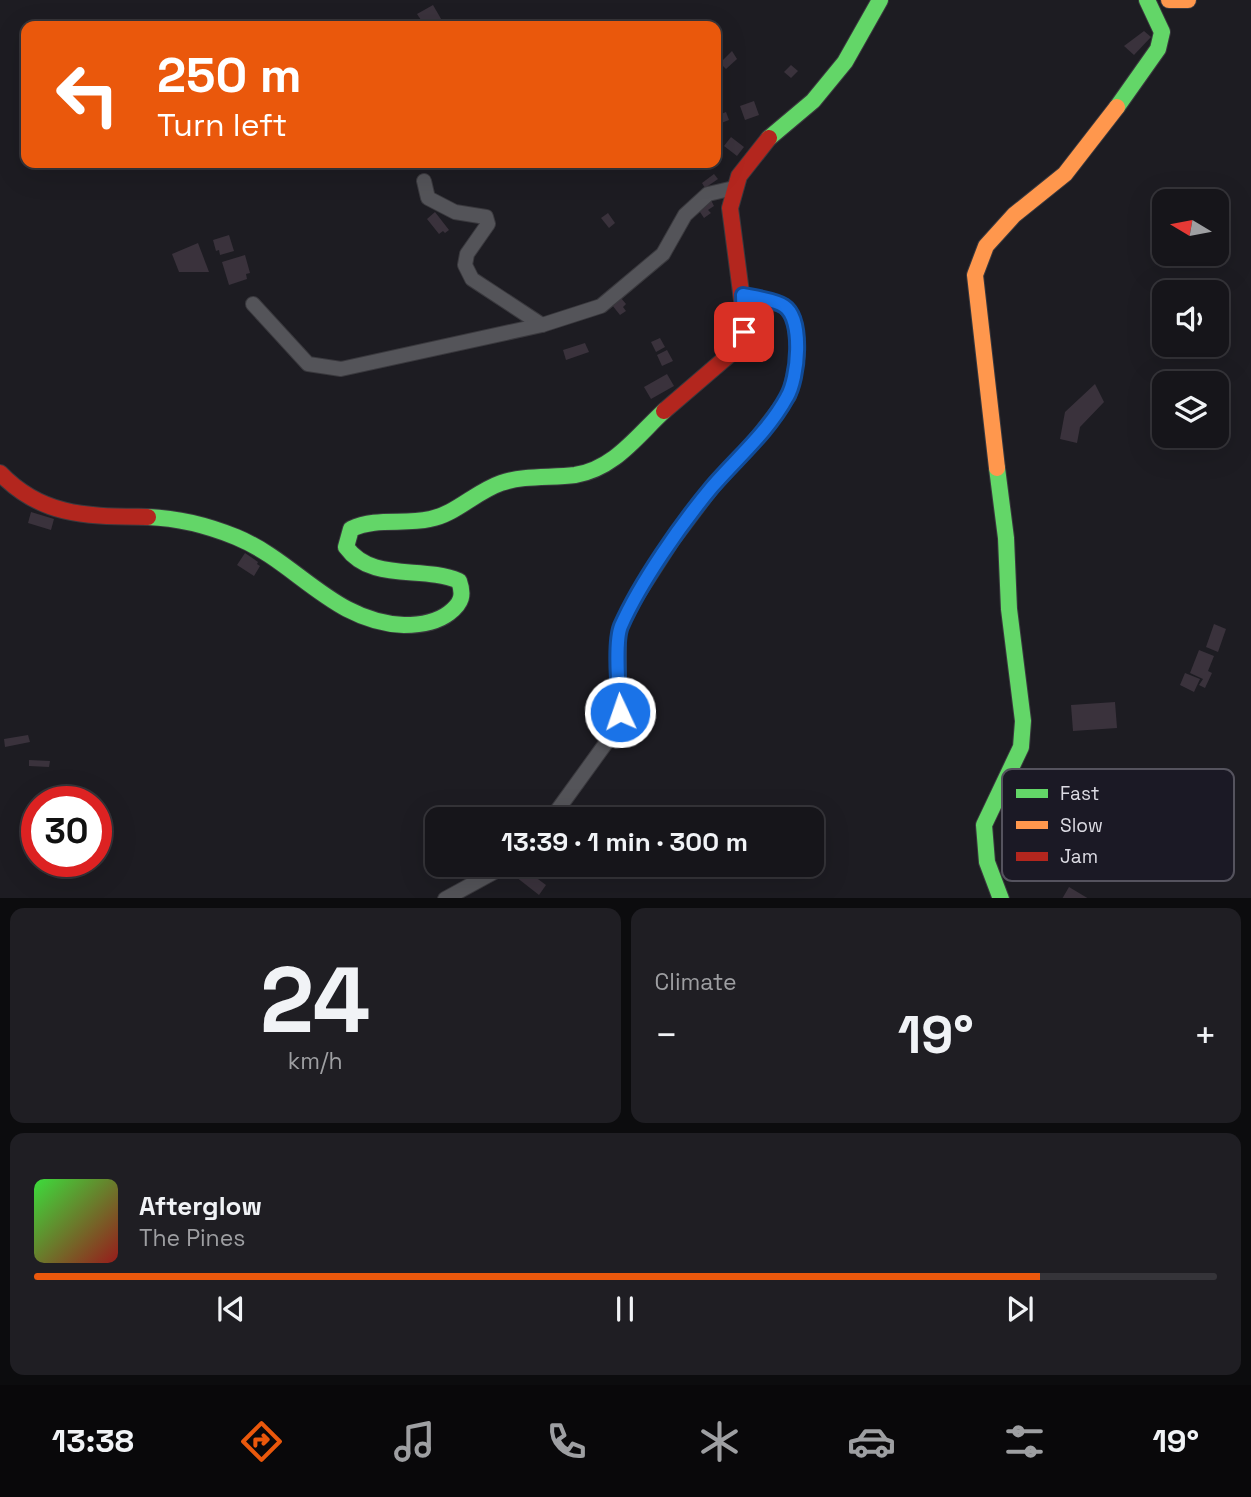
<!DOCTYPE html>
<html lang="en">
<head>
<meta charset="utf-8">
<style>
  body { margin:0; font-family:"Space Grotesk",sans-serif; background:#1f1e23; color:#f1f3f6; height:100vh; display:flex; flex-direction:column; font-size:26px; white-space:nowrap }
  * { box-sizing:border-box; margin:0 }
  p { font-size:23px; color:#9e9fa2 }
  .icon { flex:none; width:38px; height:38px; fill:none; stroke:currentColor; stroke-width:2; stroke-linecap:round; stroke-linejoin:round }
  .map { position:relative; height:898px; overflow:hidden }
  .details { display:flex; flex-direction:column; gap:10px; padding:10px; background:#0c0c0e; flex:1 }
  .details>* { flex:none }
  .banner { position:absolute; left:21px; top:21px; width:700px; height:147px; border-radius:14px; box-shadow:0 7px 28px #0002,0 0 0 2px #353439; background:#ea580c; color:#fff; overflow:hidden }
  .needle { width:46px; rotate:280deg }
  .tools { position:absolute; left:1152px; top:189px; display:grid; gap:14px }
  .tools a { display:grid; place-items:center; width:77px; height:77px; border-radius:14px; background:#16151a; box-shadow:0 7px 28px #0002,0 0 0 2px #353439; font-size:35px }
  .speed { position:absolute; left:21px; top:786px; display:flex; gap:14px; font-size:35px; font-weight:700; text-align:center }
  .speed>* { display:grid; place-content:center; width:91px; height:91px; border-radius:50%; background:#16151a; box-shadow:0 7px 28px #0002,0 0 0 2px #353439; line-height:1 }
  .speed .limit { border:10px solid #d22; background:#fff; color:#111 }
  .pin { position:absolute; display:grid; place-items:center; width:60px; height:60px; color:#fff; margin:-30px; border-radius:14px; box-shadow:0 4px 10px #0006 }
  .me { position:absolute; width:77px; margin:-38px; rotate:357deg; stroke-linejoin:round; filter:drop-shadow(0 0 5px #0008) }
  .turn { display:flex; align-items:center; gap:24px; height:147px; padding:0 21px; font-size:32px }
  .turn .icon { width:91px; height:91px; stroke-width:2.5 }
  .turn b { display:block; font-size:49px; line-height:60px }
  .big { font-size:52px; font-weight:700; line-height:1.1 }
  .details .widget { flex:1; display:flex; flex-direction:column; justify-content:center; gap:10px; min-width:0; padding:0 24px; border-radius:14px; background:#1f1e23 }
  .details .dial { align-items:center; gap:0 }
  .dial b { font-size:91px; line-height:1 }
  .song { display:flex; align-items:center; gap:21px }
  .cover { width:84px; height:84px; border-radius:10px; background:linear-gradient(135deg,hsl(120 70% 55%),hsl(0 70% 35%)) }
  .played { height:7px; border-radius:4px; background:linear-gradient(90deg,#ea580c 85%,#353439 85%) }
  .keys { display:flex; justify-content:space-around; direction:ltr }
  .heat { display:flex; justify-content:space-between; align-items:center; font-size:38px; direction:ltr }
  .details .tiles { flex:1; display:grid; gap:10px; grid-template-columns:1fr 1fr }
  .widget:last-child { grid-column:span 2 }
  .trip { position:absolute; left:425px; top:807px; width:399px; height:70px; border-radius:14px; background:#16151a; box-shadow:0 7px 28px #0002,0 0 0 2px #353439; font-weight:700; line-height:70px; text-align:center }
  .tabs { display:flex; height:112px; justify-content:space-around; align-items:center; background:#09080a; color:#9e9fa2 }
  .tabs .icon { width:49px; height:49px }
  .tabs .current { color:#ea580c }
  .tabs b { font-size:32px; color:#f1f3f6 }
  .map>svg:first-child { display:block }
  .building { fill:#3a323c }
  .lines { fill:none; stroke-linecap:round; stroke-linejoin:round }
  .street-casing { stroke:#3a393e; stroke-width:16 }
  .fast-casing { stroke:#3a393e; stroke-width:18 }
  .slow-casing { stroke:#3a393e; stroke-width:18 }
  .jam-casing { stroke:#3a393e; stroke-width:18 }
  .street { stroke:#545459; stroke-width:14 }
  .fast { stroke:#63d668; stroke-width:16 }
  .slow { stroke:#ff974d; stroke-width:16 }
  .jam { stroke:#b3261e; stroke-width:16 }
  .route-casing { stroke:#114b97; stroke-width:18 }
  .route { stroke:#1a73e8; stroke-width:12 }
  .key { fill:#1b1925; stroke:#55535e; stroke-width:2 }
  .key-label { font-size:19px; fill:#dcdbe3 }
</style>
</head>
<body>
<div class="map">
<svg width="1251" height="899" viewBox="0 0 1251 899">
  <rect width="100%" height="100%" fill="#1d1c22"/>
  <g class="building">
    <polygon points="433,5 444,24 425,26 417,14"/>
    <polygon points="1144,31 1151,37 1134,55 1124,46"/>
    <polygon points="732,51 737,59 726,69 720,63"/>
    <polygon points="791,65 798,71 791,78 784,72"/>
    <polygon points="754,101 759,115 745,120 740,106"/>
    <polygon points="726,112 729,120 716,125 716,116"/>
    <polygon points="731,137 744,147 737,156 724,146"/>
    <polygon points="714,174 718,179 705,188 702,183"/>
    <polygon points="711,200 714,206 708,210 711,213 704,218 698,209"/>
    <polygon points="435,212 449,230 445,233 443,231 439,234 427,219"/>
    <polygon points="608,213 615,223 609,228 601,218"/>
    <polygon points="229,235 234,251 220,255 219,250 216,251 213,240"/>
    <polygon points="198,243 209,272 179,272 172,254"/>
    <polygon points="245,255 250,273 246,274 247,279 229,285 222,262"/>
    <polygon points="621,298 626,304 623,307 626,311 620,315 612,305"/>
    <polygon points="660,338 665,347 656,352 651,342"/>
    <polygon points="585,343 589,352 566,360 563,350"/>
    <polygon points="667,350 673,361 662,366 657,355"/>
    <polygon points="667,374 674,386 651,399 644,387"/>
    <polygon points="1095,384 1104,402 1080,427 1077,443 1060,439 1065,412"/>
    <polygon points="31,512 54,519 51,530 28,523"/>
    <polygon points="245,553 258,562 257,564 260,566 254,576 237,565"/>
    <polygon points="1214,624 1226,629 1218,652 1206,647"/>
    <polygon points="1199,650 1214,656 1208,671 1212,673 1205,688 1199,685 1203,679 1190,673"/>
    <polygon points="1185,673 1200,679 1194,692 1180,685"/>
    <polygon points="1115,702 1117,728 1073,731 1071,705"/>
    <polygon points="28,735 30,742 5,747 4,739"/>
    <polygon points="29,760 50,761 49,767 29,766"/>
    <polygon points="523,868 546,885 539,895 516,877"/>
    <polygon points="1069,887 1089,899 1062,899"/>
  </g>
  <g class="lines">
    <defs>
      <g id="street">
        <polyline points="424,181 428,198 455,212 486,217 488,224 467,254 465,265 472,279 542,325"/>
        <polyline points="253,304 308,364 341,369 542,325 601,306 663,254 685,215 708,194 734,188"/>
        <polyline points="551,819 606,743 619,712 619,630 635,599 673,540 712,488 755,440 789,396 798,355 794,319 784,306 743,294"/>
        <polyline points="445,899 509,864"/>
      </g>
      <g id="fast">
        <polyline points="1117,107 1158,49 1162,32 1147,0"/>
        <polyline points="769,138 813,101 845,62 880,0"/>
        <polyline points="997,468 1006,538 1009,609 1023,721 1021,747 984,825 987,862 1001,899"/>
        <path d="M148,517C176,518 209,526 236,537C297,562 333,622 404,625C420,625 436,623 449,613C462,603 464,595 459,581C422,565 372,583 346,547L351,529C377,517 403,525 430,519C456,514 475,492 501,483C524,475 551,478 575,475C614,469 637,436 664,411"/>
      </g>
      <g id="slow">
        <polyline points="1169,0 1188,0"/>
        <polyline points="997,468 975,275 986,246 1014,215 1065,174 1117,107"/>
      </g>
      <g id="jam">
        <polyline points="664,411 735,350 742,340 745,323 730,208 739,176 769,138"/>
        <path d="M0,473C43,518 90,516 148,517"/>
      </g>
    </defs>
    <use href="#street" class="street-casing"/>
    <use href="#fast" class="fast-casing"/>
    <use href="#slow" class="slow-casing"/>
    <use href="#jam" class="jam-casing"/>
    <use href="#street" class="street"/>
    <use href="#fast" class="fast"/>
    <use href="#slow" class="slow"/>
    <use href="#jam" class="jam"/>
  </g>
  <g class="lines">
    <defs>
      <path id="route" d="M620,712C619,692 614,643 621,626C640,583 681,524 712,487C737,458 768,432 787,397C798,379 804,319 784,306C776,300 753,297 743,295L744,332"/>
    </defs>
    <use href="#route" class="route-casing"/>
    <use href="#route" class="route"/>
  </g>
  <rect x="1002" y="769" width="232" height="112" rx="10" class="key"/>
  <rect x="1016" y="789" width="32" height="9" fill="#63d668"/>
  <rect x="1016" y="821" width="32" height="8" fill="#ff974d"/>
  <rect x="1016" y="852" width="32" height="9" fill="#b3261e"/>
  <g class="key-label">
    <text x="1060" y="800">Fast</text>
    <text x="1060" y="832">Slow</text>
    <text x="1060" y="863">Jam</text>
  </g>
</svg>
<div class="tools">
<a><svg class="needle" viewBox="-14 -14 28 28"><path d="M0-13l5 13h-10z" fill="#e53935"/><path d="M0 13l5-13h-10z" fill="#9e9fa2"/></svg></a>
<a><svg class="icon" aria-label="sound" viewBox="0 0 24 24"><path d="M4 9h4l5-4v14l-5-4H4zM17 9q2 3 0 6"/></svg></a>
<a><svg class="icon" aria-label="layers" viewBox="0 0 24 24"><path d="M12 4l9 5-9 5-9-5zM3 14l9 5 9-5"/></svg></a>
</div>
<div class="speed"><div class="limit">30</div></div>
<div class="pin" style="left:744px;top:332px;background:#d93025"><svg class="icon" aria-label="arrive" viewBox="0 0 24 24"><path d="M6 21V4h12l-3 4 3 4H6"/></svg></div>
<svg class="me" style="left:620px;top:712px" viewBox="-20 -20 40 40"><circle r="17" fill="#1a73e8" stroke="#fff" stroke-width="3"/><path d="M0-11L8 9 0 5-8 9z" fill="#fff"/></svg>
<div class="trip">13:39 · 1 min · 300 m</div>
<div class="banner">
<div class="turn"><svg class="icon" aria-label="left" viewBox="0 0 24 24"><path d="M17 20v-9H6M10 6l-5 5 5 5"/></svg><div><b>250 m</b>Turn left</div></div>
</div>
</div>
<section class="details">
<div class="tiles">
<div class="widget dial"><b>24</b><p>km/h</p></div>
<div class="widget"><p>Climate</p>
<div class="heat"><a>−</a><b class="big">19°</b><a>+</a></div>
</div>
<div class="widget">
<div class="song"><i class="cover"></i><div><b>Afterglow</b><p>The Pines</p></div></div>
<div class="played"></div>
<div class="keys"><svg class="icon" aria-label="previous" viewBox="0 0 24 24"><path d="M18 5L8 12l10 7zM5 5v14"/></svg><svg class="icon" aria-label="pause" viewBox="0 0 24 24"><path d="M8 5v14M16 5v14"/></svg><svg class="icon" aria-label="next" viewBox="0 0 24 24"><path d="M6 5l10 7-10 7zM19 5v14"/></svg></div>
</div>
</div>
</section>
<nav class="tabs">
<b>13:38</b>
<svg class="icon current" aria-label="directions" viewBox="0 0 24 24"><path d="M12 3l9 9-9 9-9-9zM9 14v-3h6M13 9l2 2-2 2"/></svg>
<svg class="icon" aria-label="music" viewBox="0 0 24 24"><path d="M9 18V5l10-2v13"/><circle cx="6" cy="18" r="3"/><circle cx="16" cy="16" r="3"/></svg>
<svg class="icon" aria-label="phone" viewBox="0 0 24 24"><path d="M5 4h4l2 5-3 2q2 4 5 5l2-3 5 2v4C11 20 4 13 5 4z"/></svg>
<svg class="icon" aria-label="climate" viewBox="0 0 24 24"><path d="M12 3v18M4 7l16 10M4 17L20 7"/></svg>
<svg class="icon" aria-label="car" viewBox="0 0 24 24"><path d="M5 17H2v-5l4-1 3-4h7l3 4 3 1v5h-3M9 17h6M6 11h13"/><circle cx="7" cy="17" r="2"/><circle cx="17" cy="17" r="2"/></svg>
<svg class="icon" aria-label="filters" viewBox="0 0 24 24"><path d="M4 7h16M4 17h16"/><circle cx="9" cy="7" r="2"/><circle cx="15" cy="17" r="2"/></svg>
<b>19°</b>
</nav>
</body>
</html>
